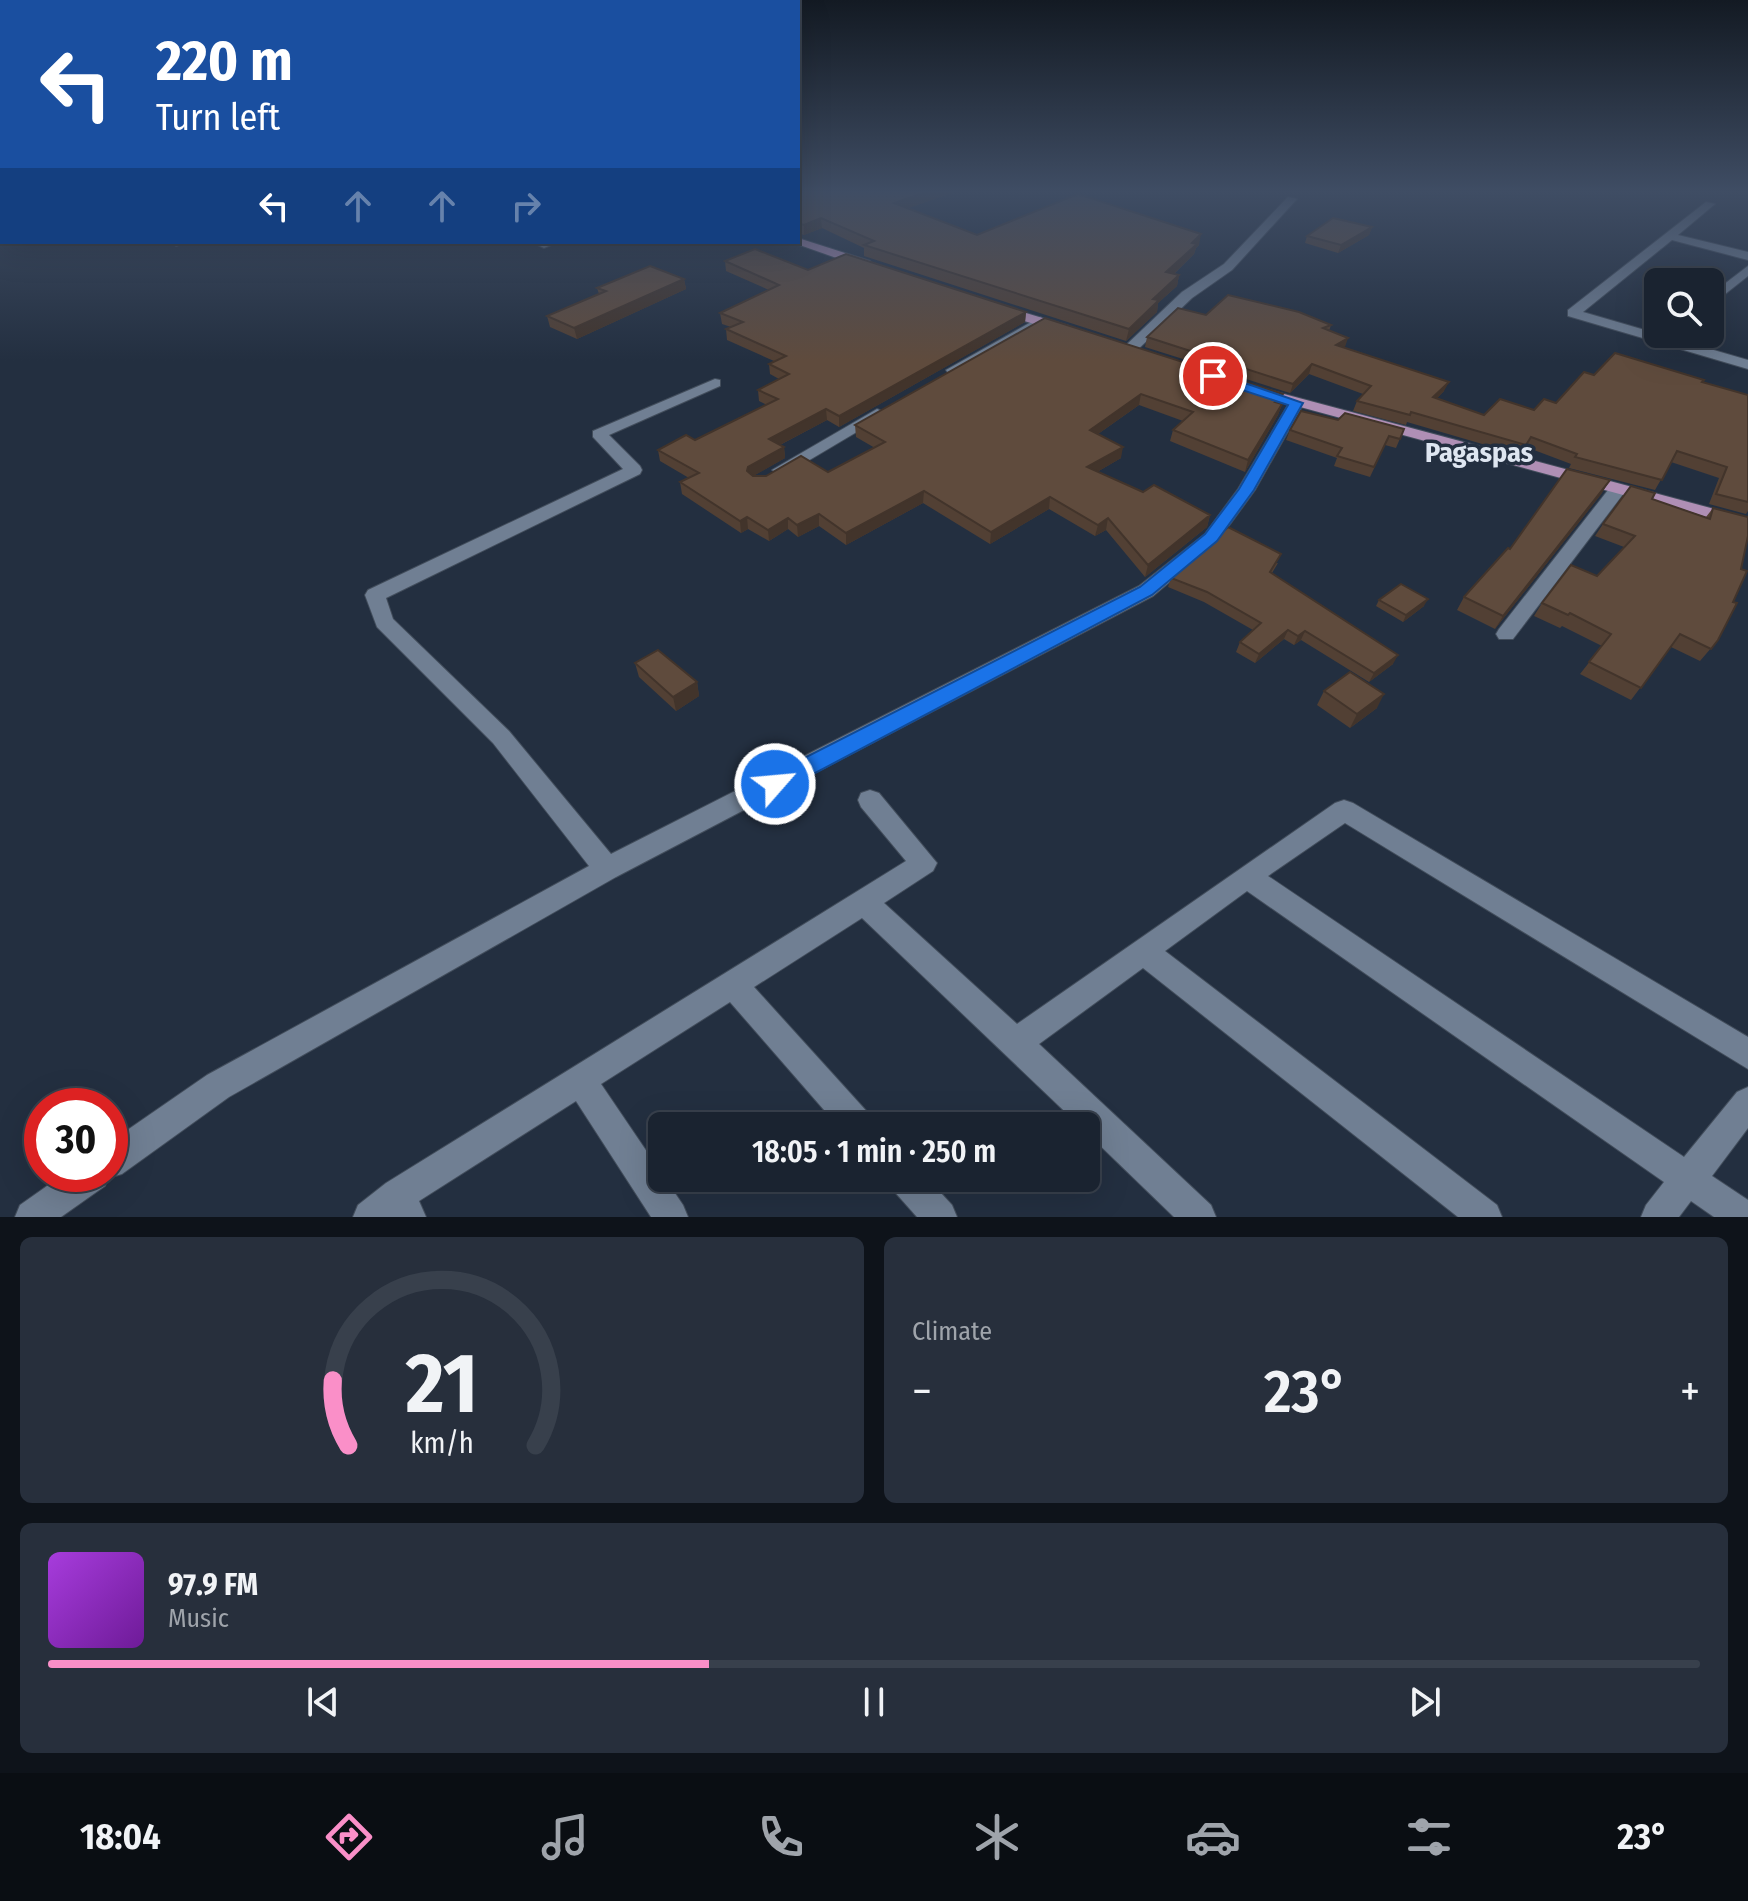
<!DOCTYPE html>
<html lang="en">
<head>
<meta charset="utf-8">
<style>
  body { margin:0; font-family:"Fira Sans Condensed",sans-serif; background:#272f3c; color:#f1f3f6; height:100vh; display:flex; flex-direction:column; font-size:30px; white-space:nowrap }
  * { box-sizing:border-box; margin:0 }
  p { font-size:26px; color:#9fa4ab }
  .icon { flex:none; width:44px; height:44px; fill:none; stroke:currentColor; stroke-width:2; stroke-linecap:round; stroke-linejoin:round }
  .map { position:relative; height:1217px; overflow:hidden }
  .drawer { display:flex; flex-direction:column; gap:20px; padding:20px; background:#0e131a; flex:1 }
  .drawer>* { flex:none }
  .hud { position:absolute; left:0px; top:0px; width:800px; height:244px; box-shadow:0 8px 32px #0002,0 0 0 2px #38404c; background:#1a4fa0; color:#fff; overflow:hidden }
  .fabs { position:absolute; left:1644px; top:268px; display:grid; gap:16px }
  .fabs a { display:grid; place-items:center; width:80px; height:80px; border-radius:12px; background:#1a2330; box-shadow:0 8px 32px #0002,0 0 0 2px #38404c; font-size:40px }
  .speed { position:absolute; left:24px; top:1088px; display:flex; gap:16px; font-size:40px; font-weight:700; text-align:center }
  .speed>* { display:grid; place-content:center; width:104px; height:104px; border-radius:50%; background:#1a2330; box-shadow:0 8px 32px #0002,0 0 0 2px #38404c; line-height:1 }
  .speed .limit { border:12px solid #d22; background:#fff; color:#111 }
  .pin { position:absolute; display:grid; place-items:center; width:68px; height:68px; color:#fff; margin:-34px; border:4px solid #fff; border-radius:50%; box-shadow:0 2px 8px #0007 }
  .me { position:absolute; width:88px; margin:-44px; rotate:63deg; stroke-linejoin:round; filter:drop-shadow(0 0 6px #0008) }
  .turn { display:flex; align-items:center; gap:28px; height:168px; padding:0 24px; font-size:36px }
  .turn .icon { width:104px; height:104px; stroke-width:2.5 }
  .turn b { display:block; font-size:56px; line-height:68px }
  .lanes { display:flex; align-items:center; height:76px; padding:0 24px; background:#0003; justify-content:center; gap:40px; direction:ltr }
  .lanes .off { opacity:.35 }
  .big { font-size:60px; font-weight:600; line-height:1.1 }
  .drawer .card { flex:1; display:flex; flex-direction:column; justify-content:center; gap:12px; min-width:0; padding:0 28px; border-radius:12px; background:#272f3c }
  .drawer .dial { align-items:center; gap:0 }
  .dial svg { height:208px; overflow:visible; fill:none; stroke:#38404c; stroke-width:7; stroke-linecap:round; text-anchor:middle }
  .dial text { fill:#f1f3f6; stroke:none }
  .song { display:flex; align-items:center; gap:24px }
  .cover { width:96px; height:96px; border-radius:12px; background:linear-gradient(135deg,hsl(280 70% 55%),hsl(280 70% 35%)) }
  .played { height:8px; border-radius:4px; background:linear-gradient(90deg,#fa8fc8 40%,#38404c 40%) }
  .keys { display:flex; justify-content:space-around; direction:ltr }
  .heat { display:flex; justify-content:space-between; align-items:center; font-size:44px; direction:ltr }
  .drawer .tiles { flex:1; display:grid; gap:20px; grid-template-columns:1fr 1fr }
  .card:last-child { grid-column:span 2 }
  .trip { position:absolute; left:648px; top:1112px; width:452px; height:80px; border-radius:12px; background:#1a2330; box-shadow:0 8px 32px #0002,0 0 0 2px #38404c; font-weight:600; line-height:80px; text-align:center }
  .tabs { display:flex; height:128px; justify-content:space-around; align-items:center; background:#0a0e13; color:#9fa4ab }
  .tabs .icon { width:56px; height:56px }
  .tabs .active { color:#fa8fc8 }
  .tabs b { font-size:36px; color:#f1f3f6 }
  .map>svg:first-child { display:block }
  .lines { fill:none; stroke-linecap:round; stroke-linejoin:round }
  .minor-casing { stroke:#424d5b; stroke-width:2 }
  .major-casing { stroke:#424d5b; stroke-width:2 }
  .minor { fill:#707f93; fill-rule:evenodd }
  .major { fill:#af8fb5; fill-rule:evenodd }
  .wall { fill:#524034 }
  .shaded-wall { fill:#42342b }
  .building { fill:#5f4b3d; stroke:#42342b; stroke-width:2 }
  .route { fill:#1a73e8; stroke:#114b97; stroke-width:2 }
  .labels { text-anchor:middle; stroke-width:7; stroke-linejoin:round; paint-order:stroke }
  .quarter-label { font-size:28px; font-weight:bold; fill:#dee6f1; stroke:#232f40 }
</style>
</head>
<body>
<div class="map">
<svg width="1748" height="1217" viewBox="0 0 1748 1217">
  <rect width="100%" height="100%" fill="#232f40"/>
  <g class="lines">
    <defs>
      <g id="minor">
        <polygon points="1288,197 1297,199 1232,270 1192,298 1134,353 1124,353 1124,347 1182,292 1224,264"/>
        <polygon points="1706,202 1715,204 1678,235 1748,252 1748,260 1672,240 1583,312 1748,360 1748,369 1568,316 1568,310"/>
        <polygon points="171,242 187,242 176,246"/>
        <polygon points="558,242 544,248 538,245 541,242"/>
        <polygon points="1748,266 1748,276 1710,306 1710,295"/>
        <polygon points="1040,317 1047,321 1045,324 958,373 948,373 946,370"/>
        <polygon points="715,379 720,380 720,386 609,435 640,466 642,470 640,474 386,598 393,619 509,731 611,854 1139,586 1205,534 1238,489 1291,400 1296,398 1304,403 1255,490 1217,542 1153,596 616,877 229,1097 122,1174 108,1178 105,1186 61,1217 15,1217 20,1205 64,1174 110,1174 110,1142 207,1075 589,866 493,743 377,627 365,595 368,590 623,469 593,437 593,431"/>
        <polygon points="877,409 882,411 882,417 786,474 780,475 772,470"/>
        <polygon points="1618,484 1627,489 1513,639 1499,639 1496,634 1499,629 1612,485"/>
        <polygon points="870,790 879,793 937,863 933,871 884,903 1017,1024 1335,803 1344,800 1353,803 1748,1037 1748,1069 1345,823 1268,876 1684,1157 1737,1092 1748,1087 1748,1128 1712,1176 1748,1200 1748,1217 1714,1217 1691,1201 1679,1217 1641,1217 1646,1205 1664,1182 1247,891 1165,951 1497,1205 1502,1217 1458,1217 1143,968 1039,1044 1211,1205 1216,1217 1174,1217 1086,1132 1086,1126 1080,1126 862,918 754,987 870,1115 875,1126 838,1126 730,1002 601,1084 683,1205 688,1217 651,1217 576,1101 419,1201 426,1217 353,1217 358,1205 386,1183 906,861 861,807 858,800 861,793"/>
        <polygon points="888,1178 927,1178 952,1205 957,1217 917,1217 893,1190"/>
      </g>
      <g id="major">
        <polygon points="798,238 870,261 872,264 862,267 794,243 798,242"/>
        <polygon points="999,305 1069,326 1071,329 1064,333 994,312 992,309"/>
        <polygon points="1258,387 1748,518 1748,529 1253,394 1253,388"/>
      </g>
    </defs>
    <use href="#minor" class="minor-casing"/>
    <use href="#major" class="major-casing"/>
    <use href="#minor" class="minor"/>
    <use href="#major" class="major"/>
  </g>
  <g class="wall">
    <polygon points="958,191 908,208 977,235 1199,245 1196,248 1194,254 1174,274 1179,275 1177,286 1158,303 1157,312 1126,341 864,256 864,248 822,228 804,235 798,233 798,192"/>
    <polygon points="1372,227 1369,235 1338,253 1305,243 1307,236"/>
    <polygon points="725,261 808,270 1026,312 1025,322 839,427 827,420 780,445 784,447 785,458 753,476 828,472 875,448 856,437 855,425 1045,318 1283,394 1280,404 1282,404 1278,415 1245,472 1170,441 1173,430 1183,421 1139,405 1098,434 1121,458 1097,472 1143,492 1210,515 1207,527 1145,577 1106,530 1095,536 1049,509 990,544 923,503 846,545 819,526 798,537 788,529 769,541 748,529 741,533 682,494 680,482 689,478 660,461 658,450 695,440 767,405 759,401 758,390 779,379 770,374 769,364 774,361 727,340 726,329 731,327 722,324 720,313 769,290 726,271"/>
    <polygon points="684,279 686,289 577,339 550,327 547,316 599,294 597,288"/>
    <polygon points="1206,315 1331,325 1329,331 1345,348 1444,391 1437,398 1484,415 1534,410 1556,403 1594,375 1702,382 1748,395 1748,511 1746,514 1709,504 1719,478 1671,462 1655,490 1569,468 1571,464 1526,447 1520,455 1407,422 1406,425 1353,411 1357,401 1363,394 1309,374 1290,393 1145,347 1147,337"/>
    <polygon points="1338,420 1404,429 1396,448 1385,445 1370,477 1334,466 1337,458 1286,440 1290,430"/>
    <polygon points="1602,493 1495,629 1457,610 1464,597 1510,549"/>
    <polygon points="1652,499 1706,517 1713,508 1733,602 1718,640 1700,661 1671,647 1631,700 1580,674 1602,646 1562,626 1560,628 1534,616 1542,603 1597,576 1624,547 1595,536 1603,524"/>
    <polygon points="1278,563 1272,573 1393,664 1369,682 1301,640 1294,645 1284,639 1255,663 1236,652 1240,642 1253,630 1204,602 1168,587 1171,578"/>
    <polygon points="1379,600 1424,606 1403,622 1376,606"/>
    <polygon points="635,663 697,682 699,696 676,711 639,677"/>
    <polygon points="1324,691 1377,708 1350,728 1317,705"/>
  </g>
  <g class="shaded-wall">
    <polygon points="929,191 958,191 894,213 894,203"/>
    <polygon points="821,218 822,228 804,235 804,225"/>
    <polygon points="1372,227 1369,235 1338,253 1341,245"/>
    <polygon points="1201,234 1199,245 1196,248 1194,254 1164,283 1166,272 1192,243"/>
    <polygon points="1179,275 1177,286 1158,303 1157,312 1126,341 1129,329 1153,299"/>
    <polygon points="684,279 686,289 577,339 574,328"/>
    <polygon points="1026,312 1025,322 839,427 839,416"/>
    <polygon points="1348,338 1345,347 1336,345"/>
    <polygon points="1312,364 1309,374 1290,393 1293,384"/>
    <polygon points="1449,382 1444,391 1429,407 1433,397"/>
    <polygon points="1141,394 1139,405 1088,441 1090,430"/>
    <polygon points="1282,404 1278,415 1245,472 1248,460"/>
    <polygon points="826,409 827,420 770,450 769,439"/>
    <polygon points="784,447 785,458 750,478 747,471 748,467"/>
    <polygon points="1123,447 1121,458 1085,479 1087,467"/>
    <polygon points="1610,480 1602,493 1495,629 1503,616"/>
    <polygon points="924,491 923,503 846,545 846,533"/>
    <polygon points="1050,497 1049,509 990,544 991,532"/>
    <polygon points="819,514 819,526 798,537 797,525"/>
    <polygon points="1210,515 1207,527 1145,577 1148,565"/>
    <polygon points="747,517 748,529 741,533 740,521"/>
    <polygon points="788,518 788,529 769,541 768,530"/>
    <polygon points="1108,518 1106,530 1095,536 1098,525"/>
    <polygon points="1428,599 1424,606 1403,622 1406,615"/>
    <polygon points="1288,630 1284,639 1255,663 1259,654"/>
    <polygon points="1305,631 1301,640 1294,645 1298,636"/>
    <polygon points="1398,655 1393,664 1369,682 1374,673"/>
    <polygon points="697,682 699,696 676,711 673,697"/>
    <polygon points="1384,694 1377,708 1350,728 1357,714"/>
  </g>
  <g class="building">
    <polygon points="800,191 929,191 894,203 977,235 1078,194 1201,234 1192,243 1197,244 1166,272 1179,275 1153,299 1159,300 1129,329 864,245 874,241 821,218 804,225 798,223 798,192"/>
    <polygon points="1333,218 1372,227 1341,245 1307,236"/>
    <polygon points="755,249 808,270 846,254 1026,312 839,416 826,409 769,439 784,447 748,467 747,471 753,476 766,476 801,456 828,472 885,442 855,425 1045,318 1283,394 1275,402 1282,404 1248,460 1173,430 1193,412 1141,394 1090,430 1123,447 1087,467 1143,492 1154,485 1210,515 1148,565 1108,518 1098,525 1050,497 991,532 924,491 846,533 819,514 797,525 788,518 768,530 747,517 740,521 680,482 699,473 658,450 686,435 695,440 778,399 758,390 789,374 769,364 786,356 726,329 743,322 720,313 779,285 725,261"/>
    <polygon points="650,266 684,279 574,328 547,316 606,291 597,288"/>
    <polygon points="1228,295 1299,312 1331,325 1323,328 1348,338 1336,345 1449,382 1433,397 1484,415 1500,399 1534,410 1544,399 1556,403 1584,372 1594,375 1615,353 1704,380 1702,382 1748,395 1748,502 1716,494 1727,467 1677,451 1662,480 1575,457 1577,454 1531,437 1526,445 1411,412 1410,415 1357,401 1371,386 1312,364 1293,384 1147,337 1178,308 1206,315"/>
    <polygon points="1301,411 1338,420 1345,413 1404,429 1400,439 1389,436 1374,467 1337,456 1342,448 1290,430"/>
    <polygon points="1567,469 1610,480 1503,616 1464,597 1508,548 1510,549"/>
    <polygon points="1631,486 1655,493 1652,499 1710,519 1713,508 1748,517 1748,536 1741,569 1747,571 1733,602 1737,603 1718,640 1711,649 1680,634 1641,688 1589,662 1611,634 1570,613 1568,615 1542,603 1571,565 1597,576 1635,536 1603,524"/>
    <polygon points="1228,527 1281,554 1270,572 1398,655 1374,673 1305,631 1298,636 1288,630 1259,654 1240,642 1261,623 1207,592 1171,578"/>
    <polygon points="1401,584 1428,599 1406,615 1379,600"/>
    <polygon points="658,650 697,682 673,697 635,663"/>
    <polygon points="1350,672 1384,694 1357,714 1324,691"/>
  </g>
  <linearGradient id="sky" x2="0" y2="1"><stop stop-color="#131a23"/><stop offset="0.53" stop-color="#3f4d64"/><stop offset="1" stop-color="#3f4d64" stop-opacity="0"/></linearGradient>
  <rect width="1748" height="361" fill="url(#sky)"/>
  <polygon class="route" points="1213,372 1303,403 1254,490 1217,541 1152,595 783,790 775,792 767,790 764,784 767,777 1140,587 1205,534 1239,489 1288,405 1208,379 1206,376"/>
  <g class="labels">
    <g class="quarter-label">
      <text x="1479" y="462">Pagaspas</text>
    </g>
  </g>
</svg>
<div class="fabs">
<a><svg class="icon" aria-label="search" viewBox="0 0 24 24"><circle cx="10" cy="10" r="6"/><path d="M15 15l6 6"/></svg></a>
</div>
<div class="speed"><div class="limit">30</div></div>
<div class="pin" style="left:1213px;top:376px;background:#d93025"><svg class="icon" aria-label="arrive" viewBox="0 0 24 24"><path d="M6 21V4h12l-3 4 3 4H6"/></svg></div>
<svg class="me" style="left:775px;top:784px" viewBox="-20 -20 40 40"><circle r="17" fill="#1a73e8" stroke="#fff" stroke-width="3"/><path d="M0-11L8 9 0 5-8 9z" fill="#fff"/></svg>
<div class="trip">18:05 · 1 min · 250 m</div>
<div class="hud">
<div class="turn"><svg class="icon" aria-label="left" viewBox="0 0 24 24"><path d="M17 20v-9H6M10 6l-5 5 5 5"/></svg><div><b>220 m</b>Turn left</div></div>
<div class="lanes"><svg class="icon" aria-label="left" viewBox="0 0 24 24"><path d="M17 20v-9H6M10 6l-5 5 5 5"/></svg><svg class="icon off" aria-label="ahead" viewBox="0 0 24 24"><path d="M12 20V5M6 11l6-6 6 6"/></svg><svg class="icon off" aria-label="ahead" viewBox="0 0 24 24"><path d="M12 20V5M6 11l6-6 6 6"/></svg><svg class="icon off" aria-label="right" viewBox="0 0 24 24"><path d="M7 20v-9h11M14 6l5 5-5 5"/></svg></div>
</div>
</div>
<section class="drawer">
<div class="tiles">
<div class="card dial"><svg viewBox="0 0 100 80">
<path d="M14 69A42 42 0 1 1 86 69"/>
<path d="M14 69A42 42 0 0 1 8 44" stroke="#fa8fc8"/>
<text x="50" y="56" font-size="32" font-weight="700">21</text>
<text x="50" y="72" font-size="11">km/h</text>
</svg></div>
<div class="card"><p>Climate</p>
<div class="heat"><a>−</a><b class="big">23°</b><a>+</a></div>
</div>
<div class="card">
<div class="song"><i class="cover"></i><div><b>97.9 FM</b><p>Music</p></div></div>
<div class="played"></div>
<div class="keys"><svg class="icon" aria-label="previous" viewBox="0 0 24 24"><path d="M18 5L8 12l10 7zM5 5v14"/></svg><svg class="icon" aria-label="pause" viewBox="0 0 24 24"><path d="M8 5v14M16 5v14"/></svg><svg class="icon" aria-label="next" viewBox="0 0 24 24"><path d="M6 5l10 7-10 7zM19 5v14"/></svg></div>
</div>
</div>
</section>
<nav class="tabs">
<b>18:04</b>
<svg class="icon active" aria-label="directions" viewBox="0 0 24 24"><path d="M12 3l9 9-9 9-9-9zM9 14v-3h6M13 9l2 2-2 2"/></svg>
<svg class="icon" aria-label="music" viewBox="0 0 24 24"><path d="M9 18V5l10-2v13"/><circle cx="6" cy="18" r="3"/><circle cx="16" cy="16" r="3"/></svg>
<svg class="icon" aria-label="phone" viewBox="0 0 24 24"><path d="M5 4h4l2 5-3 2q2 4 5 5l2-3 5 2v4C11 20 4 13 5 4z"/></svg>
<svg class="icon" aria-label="climate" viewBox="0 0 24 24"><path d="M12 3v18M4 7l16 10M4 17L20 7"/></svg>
<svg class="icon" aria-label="car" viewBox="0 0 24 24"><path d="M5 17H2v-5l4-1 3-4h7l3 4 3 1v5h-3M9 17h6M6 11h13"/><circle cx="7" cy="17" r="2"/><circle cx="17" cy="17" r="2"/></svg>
<svg class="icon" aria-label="filters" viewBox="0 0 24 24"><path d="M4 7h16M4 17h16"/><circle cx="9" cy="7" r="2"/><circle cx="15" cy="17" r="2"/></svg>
<b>23°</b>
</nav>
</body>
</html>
